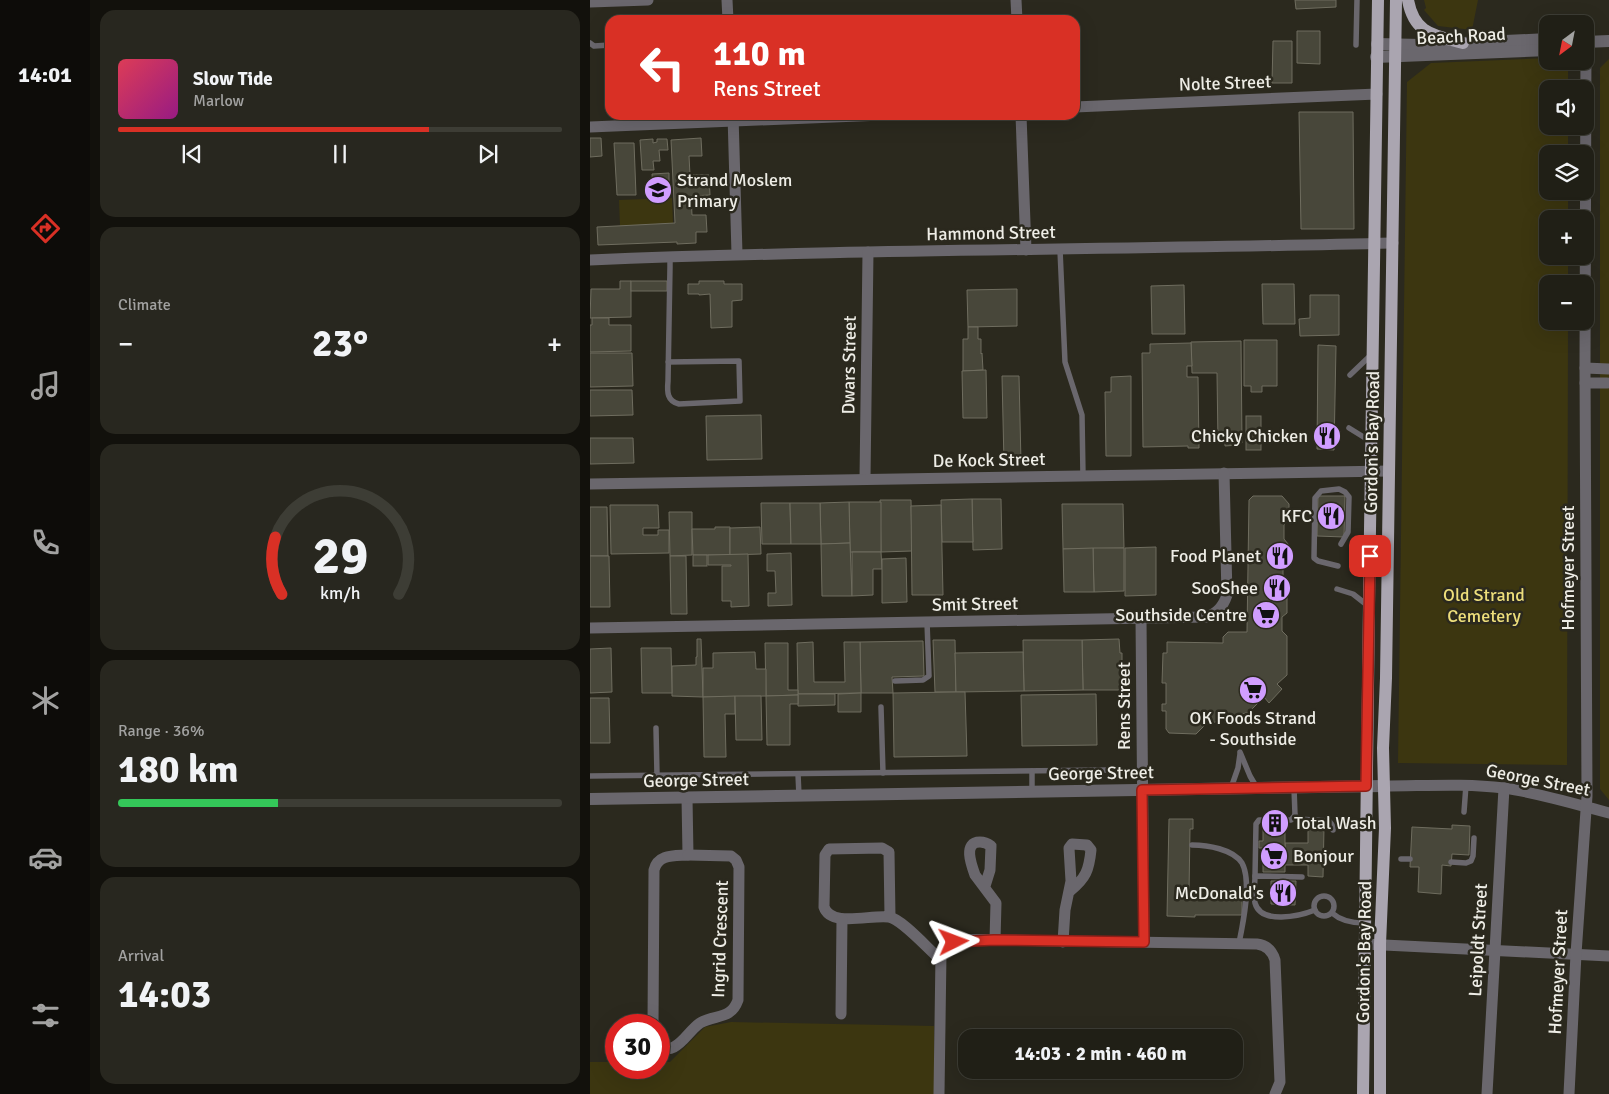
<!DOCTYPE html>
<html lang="en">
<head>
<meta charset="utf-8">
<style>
  body { margin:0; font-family:Signika,sans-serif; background:#28271f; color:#f1f3f6; height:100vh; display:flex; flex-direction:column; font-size:19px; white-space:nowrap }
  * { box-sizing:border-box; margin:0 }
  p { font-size:16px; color:#a2a2a1 }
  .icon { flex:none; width:28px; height:28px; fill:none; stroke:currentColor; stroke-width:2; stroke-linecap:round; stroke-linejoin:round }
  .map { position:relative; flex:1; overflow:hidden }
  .panel { display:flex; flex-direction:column; gap:10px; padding:10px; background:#12110c; width:500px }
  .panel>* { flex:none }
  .hud { position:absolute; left:15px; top:15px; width:475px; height:105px; border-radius:15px; box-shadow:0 5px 20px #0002,0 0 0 1px #3d3d35; background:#d93025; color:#fff; overflow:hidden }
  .needle { width:32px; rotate:212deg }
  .tools { position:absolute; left:949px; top:15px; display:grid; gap:10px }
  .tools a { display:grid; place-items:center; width:55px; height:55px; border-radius:10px; background:#201f16; box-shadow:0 5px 20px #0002,0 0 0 1px #3d3d35; font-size:25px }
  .speed { position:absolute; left:15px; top:1014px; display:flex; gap:10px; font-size:25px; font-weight:700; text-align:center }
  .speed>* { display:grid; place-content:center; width:65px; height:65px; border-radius:50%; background:#201f16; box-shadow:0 5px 20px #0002,0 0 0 1px #3d3d35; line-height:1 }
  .speed .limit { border:8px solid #d22; background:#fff; color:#111 }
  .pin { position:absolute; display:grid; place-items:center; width:42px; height:42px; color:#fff; margin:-21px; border-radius:10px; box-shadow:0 2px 8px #0006 }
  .me { position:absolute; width:55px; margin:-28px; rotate:87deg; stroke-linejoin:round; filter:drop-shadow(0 0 4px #0008) }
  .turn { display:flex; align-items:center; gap:18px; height:105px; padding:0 25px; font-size:22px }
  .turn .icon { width:65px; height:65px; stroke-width:2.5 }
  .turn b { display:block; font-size:35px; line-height:42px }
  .big { font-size:38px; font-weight:700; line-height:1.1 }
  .panel .tile { flex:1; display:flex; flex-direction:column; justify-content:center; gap:8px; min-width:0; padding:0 18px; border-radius:15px; background:#28271f }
  .panel .dial { align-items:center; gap:0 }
  .dial svg { height:130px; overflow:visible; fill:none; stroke:#3d3d35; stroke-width:7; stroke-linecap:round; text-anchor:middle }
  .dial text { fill:#f1f3f6; stroke:none }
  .song { display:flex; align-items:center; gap:15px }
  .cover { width:60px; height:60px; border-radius:8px; background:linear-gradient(135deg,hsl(350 70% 55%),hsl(310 70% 35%)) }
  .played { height:5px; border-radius:2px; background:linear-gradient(90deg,#d93025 70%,#3d3d35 70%) }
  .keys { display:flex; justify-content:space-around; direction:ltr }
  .heat { display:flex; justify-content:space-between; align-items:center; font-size:28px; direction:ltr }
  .charge { height:8px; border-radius:4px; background:linear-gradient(90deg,#34c759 36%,#3d3d35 0) }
  .trip { position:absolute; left:368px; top:1029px; width:285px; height:50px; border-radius:15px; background:#201f16; box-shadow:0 5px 20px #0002,0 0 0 1px #3d3d35; font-weight:700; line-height:50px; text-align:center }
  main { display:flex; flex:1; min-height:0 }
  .menu { display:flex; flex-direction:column; width:90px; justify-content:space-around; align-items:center; background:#0d0c09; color:#a2a2a1 }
  .menu .icon { width:35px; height:35px }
  .menu .current { color:#d93025 }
  .menu b { font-size:22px; color:#f1f3f6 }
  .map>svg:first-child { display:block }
  .green { fill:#3c3610 }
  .building { fill:#48473a; stroke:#6f6d5f }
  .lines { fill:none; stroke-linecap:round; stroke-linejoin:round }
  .service { stroke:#6a676d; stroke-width:5.5 }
  .minor { stroke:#6a676d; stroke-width:11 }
  .tertiary { stroke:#6a676d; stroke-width:12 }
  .primary { stroke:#aaa5b0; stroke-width:12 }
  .route-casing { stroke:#8d1f18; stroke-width:12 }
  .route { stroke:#d93025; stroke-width:9 }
  .labels { text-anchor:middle; stroke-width:5; stroke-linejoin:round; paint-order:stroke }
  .street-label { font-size:18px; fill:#eeede6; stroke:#2b291e }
  .poi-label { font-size:18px; fill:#eeede6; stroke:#2b291e; text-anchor:end }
  .park-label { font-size:18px; fill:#edde7b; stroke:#2b291e }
</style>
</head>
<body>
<main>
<nav class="menu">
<b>14:01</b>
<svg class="icon current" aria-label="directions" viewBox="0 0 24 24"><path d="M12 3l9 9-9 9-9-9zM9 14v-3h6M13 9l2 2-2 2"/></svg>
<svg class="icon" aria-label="music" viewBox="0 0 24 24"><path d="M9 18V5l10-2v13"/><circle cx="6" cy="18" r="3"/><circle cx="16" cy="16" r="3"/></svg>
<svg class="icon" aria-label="phone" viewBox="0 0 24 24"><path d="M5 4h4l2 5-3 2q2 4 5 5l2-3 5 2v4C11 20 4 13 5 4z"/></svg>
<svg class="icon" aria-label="climate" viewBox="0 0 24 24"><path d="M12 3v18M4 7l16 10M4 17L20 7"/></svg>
<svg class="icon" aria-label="car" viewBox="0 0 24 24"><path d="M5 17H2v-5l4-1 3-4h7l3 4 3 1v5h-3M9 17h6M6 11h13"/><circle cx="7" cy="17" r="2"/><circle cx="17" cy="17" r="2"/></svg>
<svg class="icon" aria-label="filters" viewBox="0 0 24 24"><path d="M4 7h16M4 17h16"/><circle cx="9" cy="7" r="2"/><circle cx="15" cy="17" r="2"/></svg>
</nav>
<section class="panel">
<div class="tile">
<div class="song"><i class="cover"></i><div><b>Slow Tide</b><p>Marlow</p></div></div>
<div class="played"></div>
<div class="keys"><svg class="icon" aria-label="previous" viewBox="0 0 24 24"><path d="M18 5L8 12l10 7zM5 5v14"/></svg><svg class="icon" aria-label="pause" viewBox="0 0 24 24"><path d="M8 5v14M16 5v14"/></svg><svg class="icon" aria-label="next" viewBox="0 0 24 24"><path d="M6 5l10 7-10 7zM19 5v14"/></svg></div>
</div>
<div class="tile"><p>Climate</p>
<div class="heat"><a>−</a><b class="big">23°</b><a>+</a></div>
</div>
<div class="tile dial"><svg viewBox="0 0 100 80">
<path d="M14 69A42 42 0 1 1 86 69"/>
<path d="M14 69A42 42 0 0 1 10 34" stroke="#d93025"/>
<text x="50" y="56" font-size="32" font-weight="700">29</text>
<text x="50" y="72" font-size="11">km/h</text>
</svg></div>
<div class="tile"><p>Range · 36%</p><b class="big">180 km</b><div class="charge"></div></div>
<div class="tile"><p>Arrival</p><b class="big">14:03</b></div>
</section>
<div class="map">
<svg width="1019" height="1094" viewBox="0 0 1019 1094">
  <rect width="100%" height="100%" fill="#2b291e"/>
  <g class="green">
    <polygon points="834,0 888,0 882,30 848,26 834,10 836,8"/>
    <polygon points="957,58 958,61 968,61 978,69 978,89 958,89 958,126 978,126 978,154 958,154 958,191 978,191 978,219 958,219 958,256 978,256 978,284 958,284 958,321 978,321 977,765 808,763 817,82 841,63"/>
    <polygon points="1019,59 1019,800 1010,789 1010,68"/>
    <polygon points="82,198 83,223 30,226 29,200"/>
    <polygon points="141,1022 344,1026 344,1094 0,1094 0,1062 26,1062 26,1068 69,1068 69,1062 80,1062 115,1027"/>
  </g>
  <g class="building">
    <polygon points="705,0 746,0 746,7 706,9"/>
    <polygon points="707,31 730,31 730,64 707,63"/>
    <polygon points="683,41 702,41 702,83 682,83"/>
    <polygon points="709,112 763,112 764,229 711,229"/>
    <polygon points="0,138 11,138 12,156 0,157"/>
    <polygon points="111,138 112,156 99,156 100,175 119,175 120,195 101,196 102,215 116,215 117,232 106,232 106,243 87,244 87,242 8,245 7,227 85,223 81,140"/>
    <polygon points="63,139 63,143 67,142 67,139 77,139 78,150 69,150 70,161 63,161 64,170 52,170 50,140"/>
    <polygon points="24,143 44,143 46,195 27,195"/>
    <polygon points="79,173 79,186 63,187 62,174"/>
    <polygon points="30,281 41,281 41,317 0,318 1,289 30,289"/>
    <rect x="41" y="281" width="36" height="10"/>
    <polygon points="109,281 134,281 134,284 152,284 152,300 142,301 142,327 121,328 120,294 109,295 109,294 98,294 98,284 109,284"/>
    <polygon points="672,284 704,284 705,324 673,324"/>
    <polygon points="594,285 595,334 562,334 561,286"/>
    <polygon points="427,289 427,326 378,327 377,290"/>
    <polygon points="720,295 749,295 749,335 710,336 709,319 720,318"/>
    <polygon points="2,318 19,318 19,325 41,325 41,351 0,352 0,325 2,325"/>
    <polygon points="378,327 388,327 388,339 391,339 391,354 392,353 393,370 373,371 373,339 378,339"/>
    <polygon points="654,340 687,340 687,386 672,386 672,392 661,392 661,386 654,386"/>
    <polygon points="651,341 652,443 648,443 648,445 635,446 635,443 628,443 627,373 602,373 601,342"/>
    <polygon points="601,343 602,366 597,366 597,377 608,377 609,448 598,448 598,446 553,447 552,353 560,353 560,344"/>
    <polygon points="728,345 746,346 744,450 727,449"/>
    <polygon points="0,353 42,353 43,386 0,387"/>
    <polygon points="396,370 397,418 373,418 372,371"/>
    <polygon points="412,376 429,376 431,463 414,463"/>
    <polygon points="541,376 541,456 516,456 515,392 521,392 521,377"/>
    <polygon points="0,390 42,390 43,415 0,416"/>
    <polygon points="171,415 172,459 117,460 116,416"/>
    <rect x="656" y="416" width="15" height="34"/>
    <polygon points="0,438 43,438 44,463 0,464"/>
    <polygon points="663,496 692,496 699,504 699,520 694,525 694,539 698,544 698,563 693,568 693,588 697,592 697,613 692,617 692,631 697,636 697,675 687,684 692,689 679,703 674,697 659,712 615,725 606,734 579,733 576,729 576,711 572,711 572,704 576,704 576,683 572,683 573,653 577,653 577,642 633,643 633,637 638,632 657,632 659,500"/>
    <polygon points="728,496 755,496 754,537 727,536"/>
    <polygon points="382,499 411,499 412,549 383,550"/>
    <polygon points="382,499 383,542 352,542 351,500"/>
    <polygon points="290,500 321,500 322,551 291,552"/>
    <polygon points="259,502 291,502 291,552 260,552"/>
    <polygon points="259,502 260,543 231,544 230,503"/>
    <polygon points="171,503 200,503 201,544 172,544"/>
    <polygon points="200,503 230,503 231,544 201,544"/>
    <polygon points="472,504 533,504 534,548 473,549"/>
    <polygon points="20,505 68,505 69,528 53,528 53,535 68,535 68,530 79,530 79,553 21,554"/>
    <polygon points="351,505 353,595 322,595 321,506"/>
    <polygon points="0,507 17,507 18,556 0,556"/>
    <polygon points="79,512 102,512 102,555 80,556"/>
    <polygon points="125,527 140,527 140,555 103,555 102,529 125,529"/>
    <polygon points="170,527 171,554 140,555 140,528"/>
    <polygon points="260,543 262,596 232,596 231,544"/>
    <polygon points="566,547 566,595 535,596 535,548"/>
    <polygon points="503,548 534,548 534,591 504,592"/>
    <polygon points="503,548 504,592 474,592 473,549"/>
    <polygon points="262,552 291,552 292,569 283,569 283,595 262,596"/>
    <polygon points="201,553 202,605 178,606 178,593 186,593 185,571 177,571 177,554"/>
    <polygon points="158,554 159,606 141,607 141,601 132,601 132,566 141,566 141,565 118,565 118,555"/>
    <rect x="103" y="555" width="14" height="11"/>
    <polygon points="0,556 19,556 20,607 0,607"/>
    <polygon points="80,556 96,556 97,614 81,614"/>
    <polygon points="316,558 317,602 292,603 292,559"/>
    <polygon points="107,639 111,639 113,697 82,696 82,666 106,665 106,657 107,657"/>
    <polygon points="529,639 530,653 532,653 532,662 530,662 530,666 532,665 532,685 530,685 530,690 493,690 492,640"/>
    <polygon points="343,640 365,640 366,692 345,692"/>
    <polygon points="433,640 492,640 493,690 434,691"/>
    <polygon points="333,641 334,676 302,677 303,693 271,693 270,642"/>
    <polygon points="223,642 224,682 255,682 254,642 270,642 271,693 208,694 207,643"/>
    <polygon points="175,643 198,643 198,690 208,690 208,695 176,696"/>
    <polygon points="21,648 22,692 0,693 0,649"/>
    <polygon points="51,648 81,648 82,693 52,693"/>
    <polygon points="165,652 166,669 176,669 176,696 113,697 113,668 123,668 123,653"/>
    <polygon points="433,652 434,691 366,692 365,653"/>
    <polygon points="366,692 375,692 377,756 304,757 303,693"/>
    <polygon points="271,693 271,712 248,712 248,694"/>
    <polygon points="208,694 245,694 245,705 208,706"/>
    <polygon points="506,694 507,745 432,746 431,695"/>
    <polygon points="208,695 208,704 200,704 200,745 177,745 176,696"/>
    <polygon points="145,696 145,714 135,714 136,757 114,757 113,697"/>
    <polygon points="145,696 171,696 172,740 146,740"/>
    <polygon points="0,698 19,698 20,743 0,743"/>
    <rect x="676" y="816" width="18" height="9"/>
    <polygon points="579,819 603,819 603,829 600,829 599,892 652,893 652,915 605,915 605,917 577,916"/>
    <polygon points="862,825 880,826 879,855 862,854 861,866 852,865 851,894 828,892 829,867 820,867 822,827 862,829"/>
    <polygon points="718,827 734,827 733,877 718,876 718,865 695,865 695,843 718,843"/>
    <polygon points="673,830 695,830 695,872 673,872 673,848 669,848 669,841 673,841"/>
    <polygon points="681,881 706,881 705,905 681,904"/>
  </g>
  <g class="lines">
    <g class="service">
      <polyline points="0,43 4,46 20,45"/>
      <polyline points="766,45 767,0"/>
      <polyline points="470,250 475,362 492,415 493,476"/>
      <path d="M78,362L149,361L150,401L89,404C77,401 77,392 78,381L80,267V258"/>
      <polyline points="760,375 782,354"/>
      <polyline points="759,428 780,441"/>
      <polyline points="748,566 728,561 724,558 725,498 731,491 749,489 755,492 759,497 758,532 751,544"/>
      <polyline points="747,589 763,594 777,605"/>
      <polyline points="305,681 333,680 339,676 337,622"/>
      <polyline points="291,707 293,773"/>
      <polyline points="66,728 67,775"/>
      <polyline points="650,752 660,776 667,788"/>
      <polyline points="208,774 209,796"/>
      <polyline points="0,776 520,770"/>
      <polyline points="641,788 648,768 650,754"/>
      <polyline points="704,788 705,815 708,819 739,821 743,826 743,830"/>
      <polyline points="442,791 442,771"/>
      <polyline points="874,812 876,785"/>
      <polyline points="694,820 701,820 705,815"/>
      <path d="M602,845C617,845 643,849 652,863C662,881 653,924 649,943"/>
      <polyline points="811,859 820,859"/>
      <polyline points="861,862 876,863 881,861 883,856 884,838"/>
      <polyline points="665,876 666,824 669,820 676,820"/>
      <path d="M712,877L665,876C665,884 663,895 665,903C671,925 710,916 725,910"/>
      <circle cx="734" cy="906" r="10"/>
      <path d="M742,913C751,921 763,923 774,923"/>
    </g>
    <g class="minor">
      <polyline points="137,0 138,20"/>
      <polyline points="426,0 427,20"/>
      <polyline points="0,2 58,0"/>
      <polyline points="485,107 787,94"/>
      <polyline points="143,115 147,254"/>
      <polyline points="431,115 436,250"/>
      <polyline points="0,127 292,115"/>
      <path d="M0,260C267,249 535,250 803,243"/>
      <polyline points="995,368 1019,369"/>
      <polyline points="995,383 1017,383"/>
      <polyline points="275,479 278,252"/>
      <polyline points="0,484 799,471"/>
      <polyline points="551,619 554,942"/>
      <path d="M0,628L616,617C627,613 633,607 637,595L634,473"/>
      <path d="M794,786C834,786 874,783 914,788C949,793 985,804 1019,813"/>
      <path d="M395,886L400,870L401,846C397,843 395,842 390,842C373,842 381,864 385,875L406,903L405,940"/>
      <path d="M300,917L299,852L292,848L239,849L235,855L234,907C241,928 282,914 299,917C312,919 339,950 350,959"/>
      <path d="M473,942L475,910L481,881L479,848L482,844L497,845L501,850C499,870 496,878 480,891"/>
      <polyline points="774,944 1019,956"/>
      <polyline points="251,1014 252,919"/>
      <path d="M63,1025L64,870C68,854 84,856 98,855L97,798"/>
      <path d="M69,1046C74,1049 78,1050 84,1047C94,1042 100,1030 110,1023C126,1014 141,1020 148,1000L149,867L146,860L141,856L98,855"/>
      <path d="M349,1094L351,954C360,935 387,940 405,940L667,944C676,945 682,950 685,960L690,1082L685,1094"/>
      <polyline points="897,1094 914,788"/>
      <polyline points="979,1094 986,954 997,796 995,368 996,42"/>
    </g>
    <g class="tertiary">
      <polyline points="995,42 1019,41"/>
      <polyline points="787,44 831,45 958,39"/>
      <polyline points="786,57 958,50"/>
      <polyline points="0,799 794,786"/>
    </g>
    <g class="primary">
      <path d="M818,0C824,34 844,35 873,43"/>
      <path d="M773,1094C775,729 784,365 788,0"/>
      <polyline points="790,1094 790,944 795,828 793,748 796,678 806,0"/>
    </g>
  </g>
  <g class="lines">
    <defs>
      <polyline id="route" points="364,942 404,940 554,942 552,790 776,786 780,556"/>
    </defs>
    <use href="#route" class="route-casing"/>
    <use href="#route" class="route"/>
  </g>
  <defs>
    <symbol id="school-disc" viewBox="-11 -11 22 22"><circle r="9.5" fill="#d09dff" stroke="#2b291e"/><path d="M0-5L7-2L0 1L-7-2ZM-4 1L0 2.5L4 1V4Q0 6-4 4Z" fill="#111"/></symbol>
    <symbol id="restaurant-disc" viewBox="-11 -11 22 22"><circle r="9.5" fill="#d09dff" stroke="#2b291e"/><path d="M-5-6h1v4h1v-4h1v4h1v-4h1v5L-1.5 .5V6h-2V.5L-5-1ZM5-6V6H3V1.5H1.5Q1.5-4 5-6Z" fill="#111"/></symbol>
    <symbol id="supermarket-disc" viewBox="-11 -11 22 22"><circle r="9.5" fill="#d09dff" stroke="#2b291e"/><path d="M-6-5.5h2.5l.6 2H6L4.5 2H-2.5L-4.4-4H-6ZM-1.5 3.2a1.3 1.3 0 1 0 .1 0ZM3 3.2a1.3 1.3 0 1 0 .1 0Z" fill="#111"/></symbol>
    <symbol id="building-disc" viewBox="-11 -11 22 22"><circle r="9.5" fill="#d09dff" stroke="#2b291e"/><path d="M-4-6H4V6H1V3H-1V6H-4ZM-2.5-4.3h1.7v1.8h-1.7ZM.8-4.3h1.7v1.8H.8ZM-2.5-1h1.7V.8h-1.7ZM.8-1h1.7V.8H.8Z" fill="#111"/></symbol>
  </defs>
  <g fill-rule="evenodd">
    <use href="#school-disc" x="52" y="174" width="32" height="32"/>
    <use href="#restaurant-disc" x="721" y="420" width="32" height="32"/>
    <use href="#restaurant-disc" x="725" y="500" width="32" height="32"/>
    <use href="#restaurant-disc" x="674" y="540" width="32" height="32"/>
    <use href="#restaurant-disc" x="671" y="572" width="32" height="32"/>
    <use href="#supermarket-disc" x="660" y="599" width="32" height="32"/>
    <use href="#supermarket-disc" x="647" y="674" width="32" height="32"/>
    <use href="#building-disc" x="669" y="807" width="32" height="32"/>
    <use href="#supermarket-disc" x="668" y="840" width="32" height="32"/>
    <use href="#restaurant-disc" x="677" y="877" width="32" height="32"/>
  </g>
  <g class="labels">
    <g class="street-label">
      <text transform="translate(871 36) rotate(-3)" y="6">Beach Road</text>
      <text transform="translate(635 83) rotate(-2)" y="6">Nolte Street</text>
      <text transform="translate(401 233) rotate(-1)" y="6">Hammond Street</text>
      <text transform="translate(259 365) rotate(-89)" y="6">Dwars Street</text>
      <text transform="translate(782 442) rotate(-89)" y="6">Gordon's Bay Road</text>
      <text transform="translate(399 460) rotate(-1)" y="6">De Kock Street</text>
      <text transform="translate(978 568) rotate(-90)" y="6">Hofmeyer Street</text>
      <text transform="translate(385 604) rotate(-1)" y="6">Smit Street</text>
      <text transform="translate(534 706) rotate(-90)" y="6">Rens Street</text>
      <text transform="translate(511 773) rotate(-1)" y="6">George Street</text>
      <text transform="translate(106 780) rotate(-1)" y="6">George Street</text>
      <text transform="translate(948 780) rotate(11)" y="6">George Street</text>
      <text transform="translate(130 939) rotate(-88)" y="6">Ingrid Crescent</text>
      <text transform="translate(888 940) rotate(-87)" y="6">Leipoldt Street</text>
      <text transform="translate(774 952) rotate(-89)" y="6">Gordon's Bay Road</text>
      <text transform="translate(968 972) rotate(-87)" y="6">Hofmeyer Street</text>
    </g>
    <g class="poi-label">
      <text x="87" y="186" text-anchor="start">Strand Moslem<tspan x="87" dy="21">Primary</tspan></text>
      <text x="718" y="442">Chicky Chicken</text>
      <text x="722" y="522">KFC</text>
      <text x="671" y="562">Food Planet</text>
      <text x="668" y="594">SooShee</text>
      <text x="657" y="621">Southside Centre</text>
      <text x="663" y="724" text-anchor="middle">OK Foods Strand<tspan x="663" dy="21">- Southside</tspan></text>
      <text x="704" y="829" text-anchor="start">Total Wash</text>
      <text x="703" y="862" text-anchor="start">Bonjour</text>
      <text x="674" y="899">McDonald's</text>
    </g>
    <g class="park-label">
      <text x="894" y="601">Old Strand<tspan x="894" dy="21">Cemetery</tspan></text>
    </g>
  </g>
</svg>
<div class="tools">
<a><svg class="needle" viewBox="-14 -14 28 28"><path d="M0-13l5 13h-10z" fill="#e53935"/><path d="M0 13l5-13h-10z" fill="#a2a2a1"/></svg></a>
<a><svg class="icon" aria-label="sound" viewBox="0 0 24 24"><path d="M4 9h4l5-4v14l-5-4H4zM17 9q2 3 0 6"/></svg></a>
<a><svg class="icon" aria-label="layers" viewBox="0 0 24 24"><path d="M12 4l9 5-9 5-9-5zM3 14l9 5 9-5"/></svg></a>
<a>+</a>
<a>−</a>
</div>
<div class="speed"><div class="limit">30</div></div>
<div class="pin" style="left:780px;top:556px;background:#d93025"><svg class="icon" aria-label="arrive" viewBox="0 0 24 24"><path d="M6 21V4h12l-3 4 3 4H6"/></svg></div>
<svg class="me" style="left:364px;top:942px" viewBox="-20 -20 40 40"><path d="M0-17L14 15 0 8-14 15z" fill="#d93025" stroke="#fff" stroke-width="4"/></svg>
<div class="trip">14:03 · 2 min · 460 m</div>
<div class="hud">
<div class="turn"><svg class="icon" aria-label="left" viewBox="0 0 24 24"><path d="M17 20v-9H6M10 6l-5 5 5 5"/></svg><div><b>110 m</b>Rens Street</div></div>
</div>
</div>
</main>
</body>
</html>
